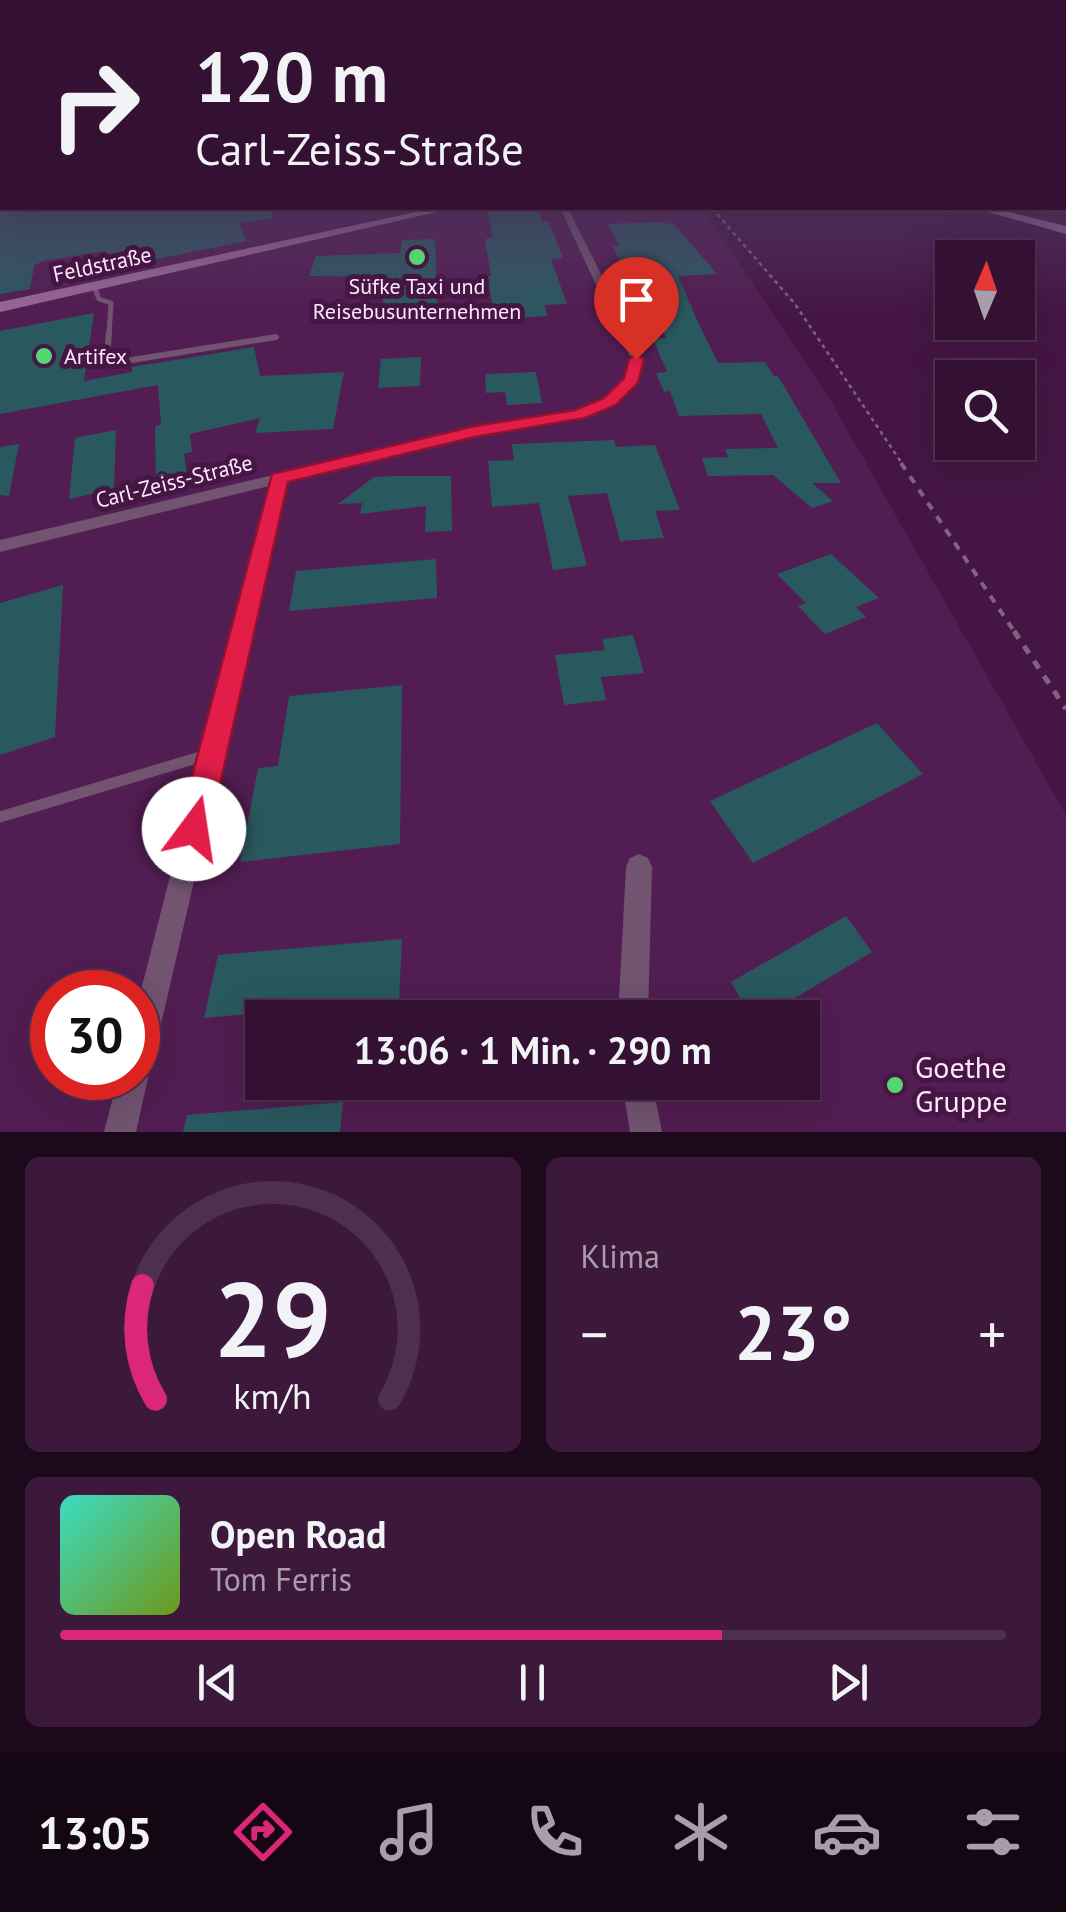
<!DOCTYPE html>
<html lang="de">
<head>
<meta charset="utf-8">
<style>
  body { margin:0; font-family:"PT Sans",sans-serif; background:#3c193b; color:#f1f3f6; height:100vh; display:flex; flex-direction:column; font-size:38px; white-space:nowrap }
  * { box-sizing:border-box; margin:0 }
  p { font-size:32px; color:#a99dac }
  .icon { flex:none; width:55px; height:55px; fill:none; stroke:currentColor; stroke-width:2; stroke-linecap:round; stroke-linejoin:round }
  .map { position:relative; height:1132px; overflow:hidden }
  .drawer { display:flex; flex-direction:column; gap:25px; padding:25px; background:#1d091c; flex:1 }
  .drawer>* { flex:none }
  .top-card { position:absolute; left:0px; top:0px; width:1068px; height:210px; box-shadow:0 10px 40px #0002,0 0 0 2px #4e304e; background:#341033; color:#f1f3f6; overflow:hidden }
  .needle { width:65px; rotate:2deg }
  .tools { position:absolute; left:935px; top:240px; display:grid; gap:20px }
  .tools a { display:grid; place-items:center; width:100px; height:100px; border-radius:0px; background:#341033; box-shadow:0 10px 40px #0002,0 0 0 2px #4e304e; font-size:50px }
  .speed { position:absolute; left:30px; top:970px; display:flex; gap:20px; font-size:50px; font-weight:700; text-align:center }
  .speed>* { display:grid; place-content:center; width:130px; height:130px; border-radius:50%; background:#341033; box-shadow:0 10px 40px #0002,0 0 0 2px #4e304e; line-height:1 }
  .speed .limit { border:15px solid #d22; background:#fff; color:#111 }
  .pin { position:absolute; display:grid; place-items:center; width:85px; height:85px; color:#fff; margin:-102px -42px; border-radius:50% 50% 50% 0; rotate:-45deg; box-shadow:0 0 10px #0007 }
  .pin .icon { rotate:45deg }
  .me { position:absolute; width:110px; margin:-55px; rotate:14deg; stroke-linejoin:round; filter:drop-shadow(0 0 8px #0008) }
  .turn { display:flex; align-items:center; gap:35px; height:210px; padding:0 30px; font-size:45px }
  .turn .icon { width:130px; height:130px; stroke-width:2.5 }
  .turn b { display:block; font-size:70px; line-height:85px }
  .big { font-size:75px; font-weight:600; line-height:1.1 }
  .drawer .widget { flex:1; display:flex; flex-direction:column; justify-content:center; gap:15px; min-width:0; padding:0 35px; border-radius:15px; background:#3c193b }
  .drawer .dial { align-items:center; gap:0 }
  .dial svg { height:260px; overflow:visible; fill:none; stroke:#4e304e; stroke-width:7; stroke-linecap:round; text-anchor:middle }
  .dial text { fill:#f1f3f6; stroke:none }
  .song { display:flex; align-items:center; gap:30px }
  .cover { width:120px; height:120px; border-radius:15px; background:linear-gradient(135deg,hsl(170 70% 55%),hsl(80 70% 35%)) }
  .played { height:10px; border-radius:5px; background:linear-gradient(90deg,#db2777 70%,#4e304e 70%) }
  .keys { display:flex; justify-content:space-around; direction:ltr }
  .heat { display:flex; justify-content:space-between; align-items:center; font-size:55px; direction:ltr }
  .drawer .tiles { flex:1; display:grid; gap:25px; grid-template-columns:1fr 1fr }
  .widget:last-child { grid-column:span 2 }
  .trip { position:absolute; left:245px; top:1000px; width:575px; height:100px; border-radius:0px; background:#341033; box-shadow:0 10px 40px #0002,0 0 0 2px #4e304e; font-weight:600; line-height:100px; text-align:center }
  .dock { display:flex; height:160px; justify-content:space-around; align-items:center; background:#150614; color:#a99dac }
  .dock .icon { width:70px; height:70px }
  .dock .on { color:#db2777 }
  .dock b { font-size:45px; color:#f1f3f6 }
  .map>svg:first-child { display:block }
  .built { fill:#521d52; fill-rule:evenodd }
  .building { fill:#2a585f }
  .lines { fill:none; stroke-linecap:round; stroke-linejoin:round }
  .path-far2 { stroke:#865f85; stroke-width:2.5; stroke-dasharray:4 4; stroke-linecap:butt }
  .path-far1 { stroke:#865f85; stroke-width:4; stroke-dasharray:8 8; stroke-linecap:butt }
  .path { stroke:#865f85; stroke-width:5; stroke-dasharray:9 9; stroke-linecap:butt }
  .lane-far2 { stroke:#725470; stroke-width:5 }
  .lane-far1 { stroke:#725470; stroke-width:6 }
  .lane { stroke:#725470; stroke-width:11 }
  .street { fill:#725470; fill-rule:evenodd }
  .secondary { fill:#986896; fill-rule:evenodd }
  .route { fill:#e11d48; stroke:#92132f; stroke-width:2.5 }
  .poi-dot { fill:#53d672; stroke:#451644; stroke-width:4 }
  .labels { text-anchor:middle; stroke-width:10; stroke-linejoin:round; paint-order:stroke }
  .far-street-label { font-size:22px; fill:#fee7fd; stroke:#451644 }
  .far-poi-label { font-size:22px; fill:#fee7fd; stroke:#451644 }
  .near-poi-label { font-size:30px; fill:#fee7fd; stroke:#451644; text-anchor:start }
</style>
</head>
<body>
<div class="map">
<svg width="1066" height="1132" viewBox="0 0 1066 1132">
  <rect width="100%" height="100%" fill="#451644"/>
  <path class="built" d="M0,154L2,208H702L828,396L1066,815V1132H0ZM52,992H138V1078H52ZM262,1018H802V1082H262Z"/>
  <g class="building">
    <polygon points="0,208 272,208 273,218 238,223 247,241 107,269 106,251 42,261 34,266 30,289 0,294"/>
    <polygon points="487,208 537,208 542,222 549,221 563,258 551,259 567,304 544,305 548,316 495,319 487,276 491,276 485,239 493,238"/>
    <polygon points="656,222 674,224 717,274 678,276 698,322 718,363 765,362 774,376 778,376 841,483 812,483 833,501 812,508 773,475 708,476 702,458 728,457 725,449 778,448 761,414 679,416 670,391 664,392 656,373 667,372 653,339 666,338 653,306 640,306 613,246 620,246 608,224"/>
    <polygon points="435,239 438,316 381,319 385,277 309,276 316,256 400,253 402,240"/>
    <polygon points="94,313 84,381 132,372 132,367 254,347 260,376 344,372 333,429 255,433 260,418 190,434 192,452 184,454 187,476 156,483 155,426 161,425 158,385 0,414 0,331"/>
    <polygon points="421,357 420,386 378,388 381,359"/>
    <polygon points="536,372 542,403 507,405 505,392 486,393 485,374"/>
    <polygon points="116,430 114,489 69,499 75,438"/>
    <polygon points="614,440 616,447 655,445 680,510 655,511 664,538 620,541 607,493 568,496 587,566 553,570 539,503 492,507 488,461 514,460 512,444"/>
    <polygon points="19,444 9,496 0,495 0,447"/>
    <polygon points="393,476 451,476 452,531 425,532 426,506 360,514 362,503 338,504 374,477"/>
    <polygon points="831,554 879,598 856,607 866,617 825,634 798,606 806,603 777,574"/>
    <polygon points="436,559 437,598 289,611 296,571"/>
    <polygon points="63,585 55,737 0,755 0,603"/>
    <polygon points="633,635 644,673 601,677 606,700 564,705 555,655 605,650 602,639"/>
    <polygon points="402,685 400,844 240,862 258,768 278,766 289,696"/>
    <polygon points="877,723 923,774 753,863 710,801"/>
    <polygon points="846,916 872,952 761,1018 751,1018 731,982"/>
    <polygon points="402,939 399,1000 204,1018 218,955"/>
    <polygon points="343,1102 340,1132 183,1132 187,1115"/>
  </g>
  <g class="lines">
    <g class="path-far2">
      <polyline points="712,208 795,304 903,465"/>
      <polyline points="749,208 853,208"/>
    </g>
    <polyline class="path-far1" points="901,463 1016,634"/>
    <polyline class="path" points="1014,631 1066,709"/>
    <polyline class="lane-far2" points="94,286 99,299 111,303 109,335"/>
    <polyline class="lane-far1" points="109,332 107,357 113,363 276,337"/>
    <polyline class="lane" points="0,817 210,754"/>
    <g class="street">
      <rect x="0" y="187" width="2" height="4"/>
      <polygon points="560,208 568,208 643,359 636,383 615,404 584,417 475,435 286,482 153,1059 145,1071 148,1078 136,1132 104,1132 118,1078 138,1078 138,1002 269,486 0,552 0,540 475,427 576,410 605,398 626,379 631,359"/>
      <polygon points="639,854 648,858 652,867 648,1018 618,1018 626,867 630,858"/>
      <polygon points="622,1082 652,1082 662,1132 630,1132"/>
    </g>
    <g class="secondary">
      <polygon points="434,208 454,208 0,312 0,302"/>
      <polygon points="974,208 992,208 1066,226 1066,234"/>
    </g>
  </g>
  <linearGradient id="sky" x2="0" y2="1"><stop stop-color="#260c25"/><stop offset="0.49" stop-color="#563c67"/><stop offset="1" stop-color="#563c67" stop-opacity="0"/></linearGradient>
  <rect width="1066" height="312" fill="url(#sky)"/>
  <polygon class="route" points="636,354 644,359 638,383 616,405 585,418 475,437 288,482 210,829 205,840 194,845 183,840 178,829 272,474 475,426 575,410 604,398 624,378 629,359"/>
  <g class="poi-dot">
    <circle cx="417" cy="257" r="10"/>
    <circle cx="44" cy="356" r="10"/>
    <circle cx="895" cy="1085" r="10"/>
  </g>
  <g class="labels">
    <g class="far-street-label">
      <text transform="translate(102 264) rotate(-12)" y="8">Feldstraße</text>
      <text transform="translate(174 481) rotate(-14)" y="8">Carl-Zeiss-Straße</text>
    </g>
    <g class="far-poi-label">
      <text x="417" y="294">Süfke Taxi und<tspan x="417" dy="25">Reisebusunternehmen</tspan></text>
      <text x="64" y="364" text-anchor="start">Artifex</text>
    </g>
    <g class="near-poi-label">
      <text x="915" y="1078">Goethe<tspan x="915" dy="34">Gruppe</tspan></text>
    </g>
  </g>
</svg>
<div class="tools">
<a><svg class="needle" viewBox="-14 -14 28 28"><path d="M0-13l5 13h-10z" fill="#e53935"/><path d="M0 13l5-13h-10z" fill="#a99dac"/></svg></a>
<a><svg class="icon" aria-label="search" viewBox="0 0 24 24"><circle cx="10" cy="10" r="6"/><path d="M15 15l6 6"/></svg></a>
</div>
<div class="speed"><div class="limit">30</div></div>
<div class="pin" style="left:636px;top:359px;background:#d93025"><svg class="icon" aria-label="arrive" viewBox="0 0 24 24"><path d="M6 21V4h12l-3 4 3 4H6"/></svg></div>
<svg class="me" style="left:194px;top:829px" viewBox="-20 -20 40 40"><circle r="19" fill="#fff"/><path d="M0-13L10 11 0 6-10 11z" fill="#e11d48"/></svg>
<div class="trip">13:06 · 1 Min. · 290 m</div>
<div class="top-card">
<div class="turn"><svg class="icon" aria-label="right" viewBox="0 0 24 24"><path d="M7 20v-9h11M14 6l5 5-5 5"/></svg><div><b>120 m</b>Carl-Zeiss-Straße</div></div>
</div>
</div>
<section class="drawer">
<div class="tiles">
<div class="widget dial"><svg viewBox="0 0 100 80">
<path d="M14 69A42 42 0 1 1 86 69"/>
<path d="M14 69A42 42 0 0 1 10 34" stroke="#db2777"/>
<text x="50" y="56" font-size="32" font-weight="700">29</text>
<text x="50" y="72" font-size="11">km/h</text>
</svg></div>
<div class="widget"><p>Klima</p>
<div class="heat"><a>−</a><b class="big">23°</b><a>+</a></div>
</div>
<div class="widget">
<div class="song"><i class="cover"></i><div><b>Open Road</b><p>Tom Ferris</p></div></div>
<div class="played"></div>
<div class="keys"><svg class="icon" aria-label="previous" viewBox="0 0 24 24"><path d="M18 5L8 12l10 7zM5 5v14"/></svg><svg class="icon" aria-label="pause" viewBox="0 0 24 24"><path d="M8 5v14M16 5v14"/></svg><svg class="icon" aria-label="next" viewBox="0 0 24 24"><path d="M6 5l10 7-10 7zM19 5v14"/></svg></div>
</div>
</div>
</section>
<nav class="dock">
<b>13:05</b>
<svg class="icon on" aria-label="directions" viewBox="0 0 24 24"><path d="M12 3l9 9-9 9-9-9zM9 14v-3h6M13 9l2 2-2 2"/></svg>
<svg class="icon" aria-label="music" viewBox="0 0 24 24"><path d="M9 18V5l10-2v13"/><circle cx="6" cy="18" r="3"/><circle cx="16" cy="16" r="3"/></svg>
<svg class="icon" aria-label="phone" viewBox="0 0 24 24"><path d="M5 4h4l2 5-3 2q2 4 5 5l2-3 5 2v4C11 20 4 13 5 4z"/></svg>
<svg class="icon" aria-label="climate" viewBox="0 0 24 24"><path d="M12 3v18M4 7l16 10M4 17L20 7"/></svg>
<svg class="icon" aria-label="car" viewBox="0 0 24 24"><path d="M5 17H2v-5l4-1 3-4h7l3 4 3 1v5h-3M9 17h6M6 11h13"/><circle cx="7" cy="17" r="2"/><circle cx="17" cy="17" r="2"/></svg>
<svg class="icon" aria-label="filters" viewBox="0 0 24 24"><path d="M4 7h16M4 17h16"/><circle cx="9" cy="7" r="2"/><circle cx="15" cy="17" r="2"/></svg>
</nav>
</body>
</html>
